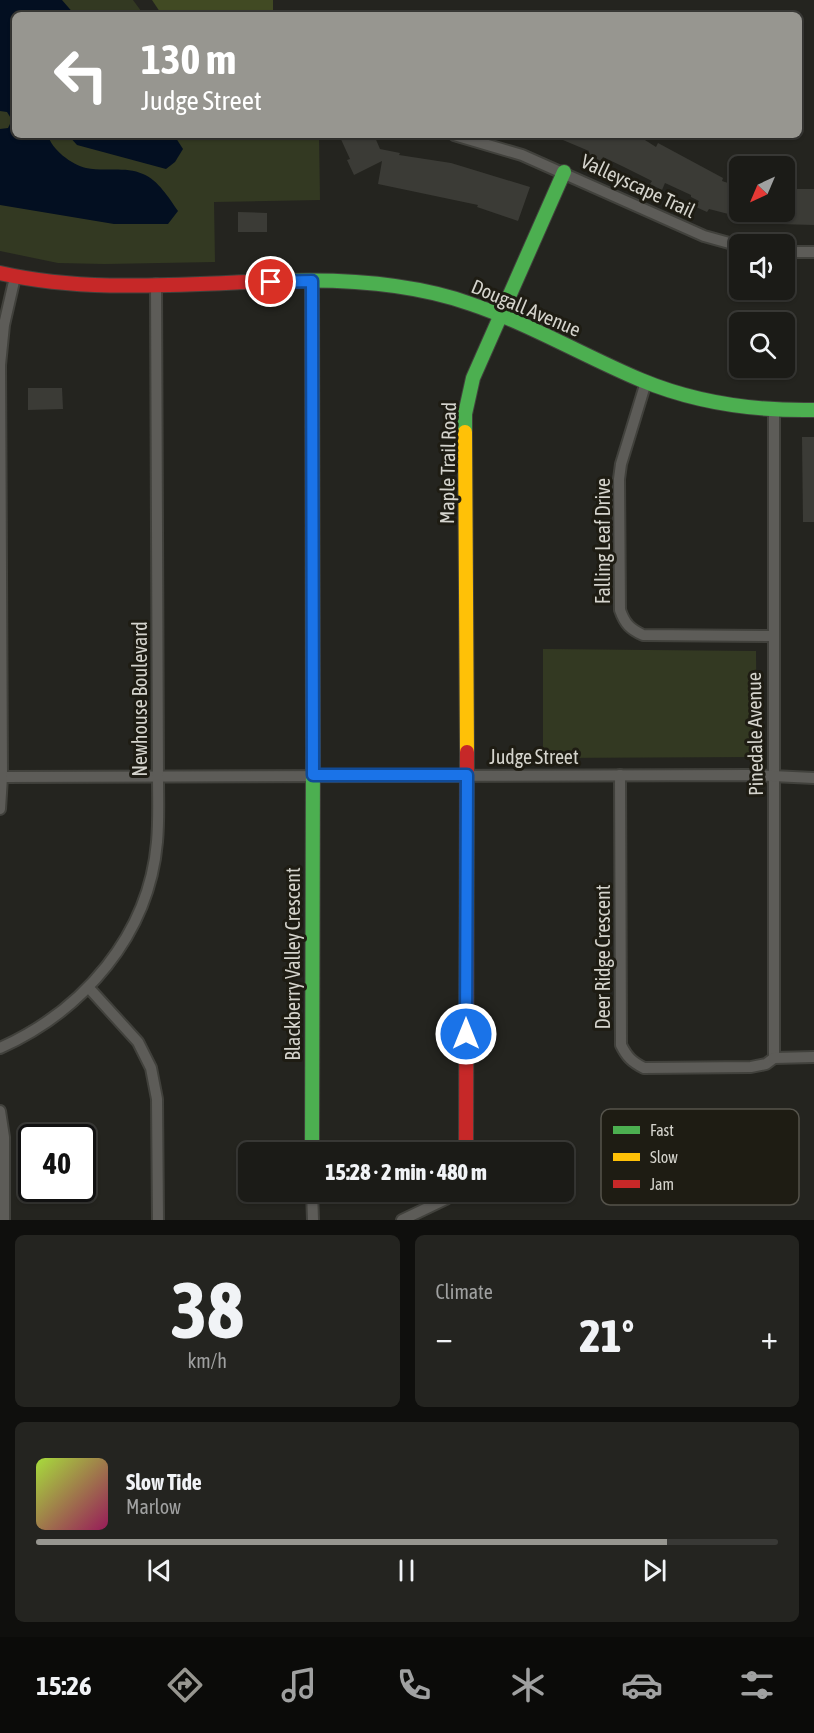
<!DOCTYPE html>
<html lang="en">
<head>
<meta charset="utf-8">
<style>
  body { margin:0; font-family:"Asap Condensed",sans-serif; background:#242420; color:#f1f3f6; height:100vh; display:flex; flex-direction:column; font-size:22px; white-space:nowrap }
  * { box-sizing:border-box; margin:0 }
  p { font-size:20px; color:#a0a1a1 }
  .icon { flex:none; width:33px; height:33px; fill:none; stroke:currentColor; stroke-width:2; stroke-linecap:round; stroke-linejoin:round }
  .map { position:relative; height:1220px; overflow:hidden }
  .sheet { display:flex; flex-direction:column; gap:15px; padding:15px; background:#0f0f0d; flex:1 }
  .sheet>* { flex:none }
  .top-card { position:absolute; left:12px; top:12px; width:790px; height:126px; border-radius:9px; box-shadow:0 2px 4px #0004,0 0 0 2px #393936; background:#979690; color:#fff; overflow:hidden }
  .needle { width:39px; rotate:224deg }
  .tools { position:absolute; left:729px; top:156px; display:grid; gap:12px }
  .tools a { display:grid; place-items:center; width:66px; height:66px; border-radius:9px; background:#1b1b17; box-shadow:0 2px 4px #0004,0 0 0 2px #393936; font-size:30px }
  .speed { position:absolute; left:18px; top:1124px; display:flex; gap:12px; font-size:30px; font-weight:700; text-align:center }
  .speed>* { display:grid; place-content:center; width:78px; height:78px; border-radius:50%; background:#1b1b17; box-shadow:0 2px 4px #0004,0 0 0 2px #393936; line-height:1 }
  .speed .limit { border:3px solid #111; border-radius:9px; background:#fff; color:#111 }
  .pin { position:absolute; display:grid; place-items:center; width:51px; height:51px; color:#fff; margin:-26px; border:3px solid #fff; border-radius:50%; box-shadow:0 2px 6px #0007 }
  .me { position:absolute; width:66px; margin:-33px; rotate:0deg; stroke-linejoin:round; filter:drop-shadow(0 0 4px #0008) }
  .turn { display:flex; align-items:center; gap:21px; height:126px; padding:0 30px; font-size:27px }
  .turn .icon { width:78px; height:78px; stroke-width:2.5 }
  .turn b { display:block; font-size:42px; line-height:51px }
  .big { font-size:45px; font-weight:800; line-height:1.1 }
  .sheet .card { flex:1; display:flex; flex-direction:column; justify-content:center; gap:9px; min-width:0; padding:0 21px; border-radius:9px; background:#242420 }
  .sheet .dial { align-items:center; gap:0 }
  .dial b { font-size:78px; line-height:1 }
  .song { display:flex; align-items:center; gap:18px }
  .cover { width:72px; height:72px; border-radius:9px; background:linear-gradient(135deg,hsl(80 70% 55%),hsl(330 70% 35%)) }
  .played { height:6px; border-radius:3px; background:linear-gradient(90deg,#979690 85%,#393936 85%) }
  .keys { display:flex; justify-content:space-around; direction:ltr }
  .heat { display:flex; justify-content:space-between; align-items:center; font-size:33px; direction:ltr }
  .sheet .tiles { flex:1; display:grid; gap:15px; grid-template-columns:1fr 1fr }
  .card:last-child { grid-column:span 2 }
  .trip { position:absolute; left:238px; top:1142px; width:336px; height:60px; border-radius:9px; background:#1b1b17; box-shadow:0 2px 4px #0004,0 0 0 2px #393936; font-weight:800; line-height:60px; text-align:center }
  .tab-bar { display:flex; height:96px; justify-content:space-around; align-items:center; background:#0b0b09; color:#a0a1a1 }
  .tab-bar .icon { width:42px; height:42px }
  .tab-bar .current { color:#979690 }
  .tab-bar b { font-size:27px; color:#f1f3f6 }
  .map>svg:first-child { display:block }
  .green { fill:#333922 }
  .forest { fill:#414a23 }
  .water { fill:#030f21 }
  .building { fill:#3b3b36 }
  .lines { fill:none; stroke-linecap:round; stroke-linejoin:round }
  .street-casing { stroke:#41413c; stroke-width:14 }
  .fast-casing { stroke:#41413c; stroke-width:16 }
  .slow-casing { stroke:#41413c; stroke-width:16 }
  .jam-casing { stroke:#41413c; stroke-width:16 }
  .street { stroke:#5d5c58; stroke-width:10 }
  .fast { stroke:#4caf50; stroke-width:14 }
  .slow { stroke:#ffc107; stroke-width:14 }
  .jam { stroke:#c62828; stroke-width:14 }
  .route-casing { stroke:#114b97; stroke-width:15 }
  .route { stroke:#1a73e8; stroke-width:10 }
  .labels { text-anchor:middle; stroke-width:6; stroke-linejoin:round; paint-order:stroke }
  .street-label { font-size:20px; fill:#d5d4cd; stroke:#1e1c13 }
  .key { fill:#1e1c13; stroke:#55534b; stroke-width:1.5 }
  .key-label { font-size:16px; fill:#d5d4cd }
</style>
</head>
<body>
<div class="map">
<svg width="814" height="1220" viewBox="0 0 814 1220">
  <rect width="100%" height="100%" fill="#24241f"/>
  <g class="green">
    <polygon points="0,0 133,0 144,15 15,15 15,135 319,135 320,200 214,202 215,262 105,264 58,263 0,251"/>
    <polygon points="543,649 756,651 757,757 543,758"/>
  </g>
  <polygon class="forest" points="152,0 273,0 273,15 162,15"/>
  <g class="water">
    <path d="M0,0H62L75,15H15V135H48C51,149 72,165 86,168C104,172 125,166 143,174C158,180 169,198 178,211L168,224H114L0,205V129L8,128L12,120L7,112L0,111Z"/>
    <polygon points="68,135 174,135 183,149 175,162 166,169 77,145"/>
  </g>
  <g class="building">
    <polygon points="339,135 374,135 380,149 400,153 399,155 451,163 530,187 518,221 477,207 478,205 378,184 382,161 354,175 347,160 350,159"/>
    <polygon points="551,135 637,135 656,147 658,143 723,178 722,181 740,187 740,217 709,209 707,212 696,207 699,201 691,197 691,195 665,183 662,190 650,184 652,181 624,167 603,157 601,161 587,154 589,151"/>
    <polygon points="794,189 814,189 814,225 779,224 780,212 784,212 784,190"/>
    <polygon points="238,212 267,213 267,232 238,232"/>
    <polygon points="28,388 62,388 63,409 28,410"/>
    <polygon points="802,437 814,437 814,522 803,522"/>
  </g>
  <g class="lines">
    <defs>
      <g id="street">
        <polyline points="454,135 522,155 704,236 740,246"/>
        <polyline points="784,252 814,252"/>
        <path d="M646,382L621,464L619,479L620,610C625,624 630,629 643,635L772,636"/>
        <polyline points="774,411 774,1058"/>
        <path d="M620,775L621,1045C627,1057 632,1062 644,1068L751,1067L766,1064L774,1058"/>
        <polyline points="2,777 751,775 814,778"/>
        <polyline points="0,809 2,777 0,365 4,325 15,277"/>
        <polyline points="89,988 138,1042 151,1068 157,1099 158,1220"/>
        <path d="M0,1048C83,1011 149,935 157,842C159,820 158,799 158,777L156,284"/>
        <polyline points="774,1058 814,1057"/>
        <polyline points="0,1111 4,1137 4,1220"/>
        <polyline points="312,1191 313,1220"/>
        <polyline points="402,1220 446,1199 455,1191"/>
      </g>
      <g id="fast">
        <path d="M283,281C346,279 412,283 471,304C530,324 584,356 641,380C696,403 754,411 814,410"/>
        <polyline points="465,432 465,414 473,378 564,172"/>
        <polyline points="312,1152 313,745"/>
      </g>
      <g id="slow">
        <polyline points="312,281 313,745"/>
        <polyline points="465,432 467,752"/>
      </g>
      <g id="jam">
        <path d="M0,273C92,294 189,283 283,281"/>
        <polyline points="466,1152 467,752"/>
      </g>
    </defs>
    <use href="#street" class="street-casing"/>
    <use href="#fast" class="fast-casing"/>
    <use href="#slow" class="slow-casing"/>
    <use href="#jam" class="jam-casing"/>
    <use href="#street" class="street"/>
    <use href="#fast" class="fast"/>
    <use href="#slow" class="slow"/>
    <use href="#jam" class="jam"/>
  </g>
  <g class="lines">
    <defs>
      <polyline id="route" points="271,282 312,281 313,775 467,775 466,1034"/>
    </defs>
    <use href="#route" class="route-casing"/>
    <use href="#route" class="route"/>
  </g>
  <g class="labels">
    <g class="street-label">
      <text transform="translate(638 186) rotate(25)" y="7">Valleyscape Trail</text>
      <text transform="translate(526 308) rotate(23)" y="7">Dougall Avenue</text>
      <text transform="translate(448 463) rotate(-89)" y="7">Maple Trail Road</text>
      <text transform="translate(603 541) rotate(-90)" y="7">Falling Leaf Drive</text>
      <text transform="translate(140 699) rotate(-90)" y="7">Newhouse Boulevard</text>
      <text transform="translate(755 734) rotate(-91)" y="7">Pinedale Avenue</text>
      <text x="534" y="764">Judge Street</text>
      <text transform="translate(603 957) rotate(-90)" y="7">Deer Ridge Crescent</text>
      <text transform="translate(293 964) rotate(-90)" y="7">Blackberry Valley Crescent</text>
    </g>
  </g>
  <rect x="601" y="1109" width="198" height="96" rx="9" class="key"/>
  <rect x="613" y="1126" width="27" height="8" fill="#4caf50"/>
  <rect x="613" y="1153" width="27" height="8" fill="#ffc107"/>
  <rect x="613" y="1180" width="27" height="8" fill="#c62828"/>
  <g class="key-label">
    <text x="650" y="1136">Fast</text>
    <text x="650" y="1163">Slow</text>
    <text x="650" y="1190">Jam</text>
  </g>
</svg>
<div class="tools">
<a><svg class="needle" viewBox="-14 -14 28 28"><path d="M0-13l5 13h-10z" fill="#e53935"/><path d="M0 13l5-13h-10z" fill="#a0a1a1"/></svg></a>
<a><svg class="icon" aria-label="sound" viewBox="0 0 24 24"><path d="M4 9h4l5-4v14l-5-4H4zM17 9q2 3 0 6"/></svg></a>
<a><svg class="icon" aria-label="search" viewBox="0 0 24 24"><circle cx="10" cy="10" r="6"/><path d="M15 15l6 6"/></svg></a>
</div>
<div class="speed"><div class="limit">40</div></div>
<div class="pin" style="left:271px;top:282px;background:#d93025"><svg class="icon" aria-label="arrive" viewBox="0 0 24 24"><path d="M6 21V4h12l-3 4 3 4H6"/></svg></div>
<svg class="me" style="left:466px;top:1034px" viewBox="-20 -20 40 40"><circle r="17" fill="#1a73e8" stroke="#fff" stroke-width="3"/><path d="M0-11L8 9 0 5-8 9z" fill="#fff"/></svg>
<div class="trip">15:28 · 2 min · 480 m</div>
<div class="top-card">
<div class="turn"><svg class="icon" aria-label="left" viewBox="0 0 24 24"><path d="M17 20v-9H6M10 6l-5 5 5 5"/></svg><div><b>130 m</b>Judge Street</div></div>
</div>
</div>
<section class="sheet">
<div class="tiles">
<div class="card dial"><b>38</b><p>km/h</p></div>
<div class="card"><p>Climate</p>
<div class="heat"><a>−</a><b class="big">21°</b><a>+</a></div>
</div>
<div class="card">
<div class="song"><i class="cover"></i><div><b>Slow Tide</b><p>Marlow</p></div></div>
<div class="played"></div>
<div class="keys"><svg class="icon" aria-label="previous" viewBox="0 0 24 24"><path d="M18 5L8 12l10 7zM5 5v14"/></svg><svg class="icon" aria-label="pause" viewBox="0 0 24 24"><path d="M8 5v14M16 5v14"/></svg><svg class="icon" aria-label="next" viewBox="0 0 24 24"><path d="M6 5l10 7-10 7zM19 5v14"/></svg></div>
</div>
</div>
</section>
<nav class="tab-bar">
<b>15:26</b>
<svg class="icon current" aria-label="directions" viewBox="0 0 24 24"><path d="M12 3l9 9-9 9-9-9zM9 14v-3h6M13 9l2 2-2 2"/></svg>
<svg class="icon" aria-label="music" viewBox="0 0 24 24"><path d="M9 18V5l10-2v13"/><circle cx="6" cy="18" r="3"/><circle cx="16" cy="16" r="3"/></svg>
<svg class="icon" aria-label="phone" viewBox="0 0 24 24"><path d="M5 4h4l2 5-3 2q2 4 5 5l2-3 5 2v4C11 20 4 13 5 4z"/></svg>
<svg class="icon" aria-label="climate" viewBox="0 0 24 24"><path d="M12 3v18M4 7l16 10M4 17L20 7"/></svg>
<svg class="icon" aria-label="car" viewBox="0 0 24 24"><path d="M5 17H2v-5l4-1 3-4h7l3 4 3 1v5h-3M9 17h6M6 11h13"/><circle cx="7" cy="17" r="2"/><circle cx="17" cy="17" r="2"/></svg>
<svg class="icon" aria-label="filters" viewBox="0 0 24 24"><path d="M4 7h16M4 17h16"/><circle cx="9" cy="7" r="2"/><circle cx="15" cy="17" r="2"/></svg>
</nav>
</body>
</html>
